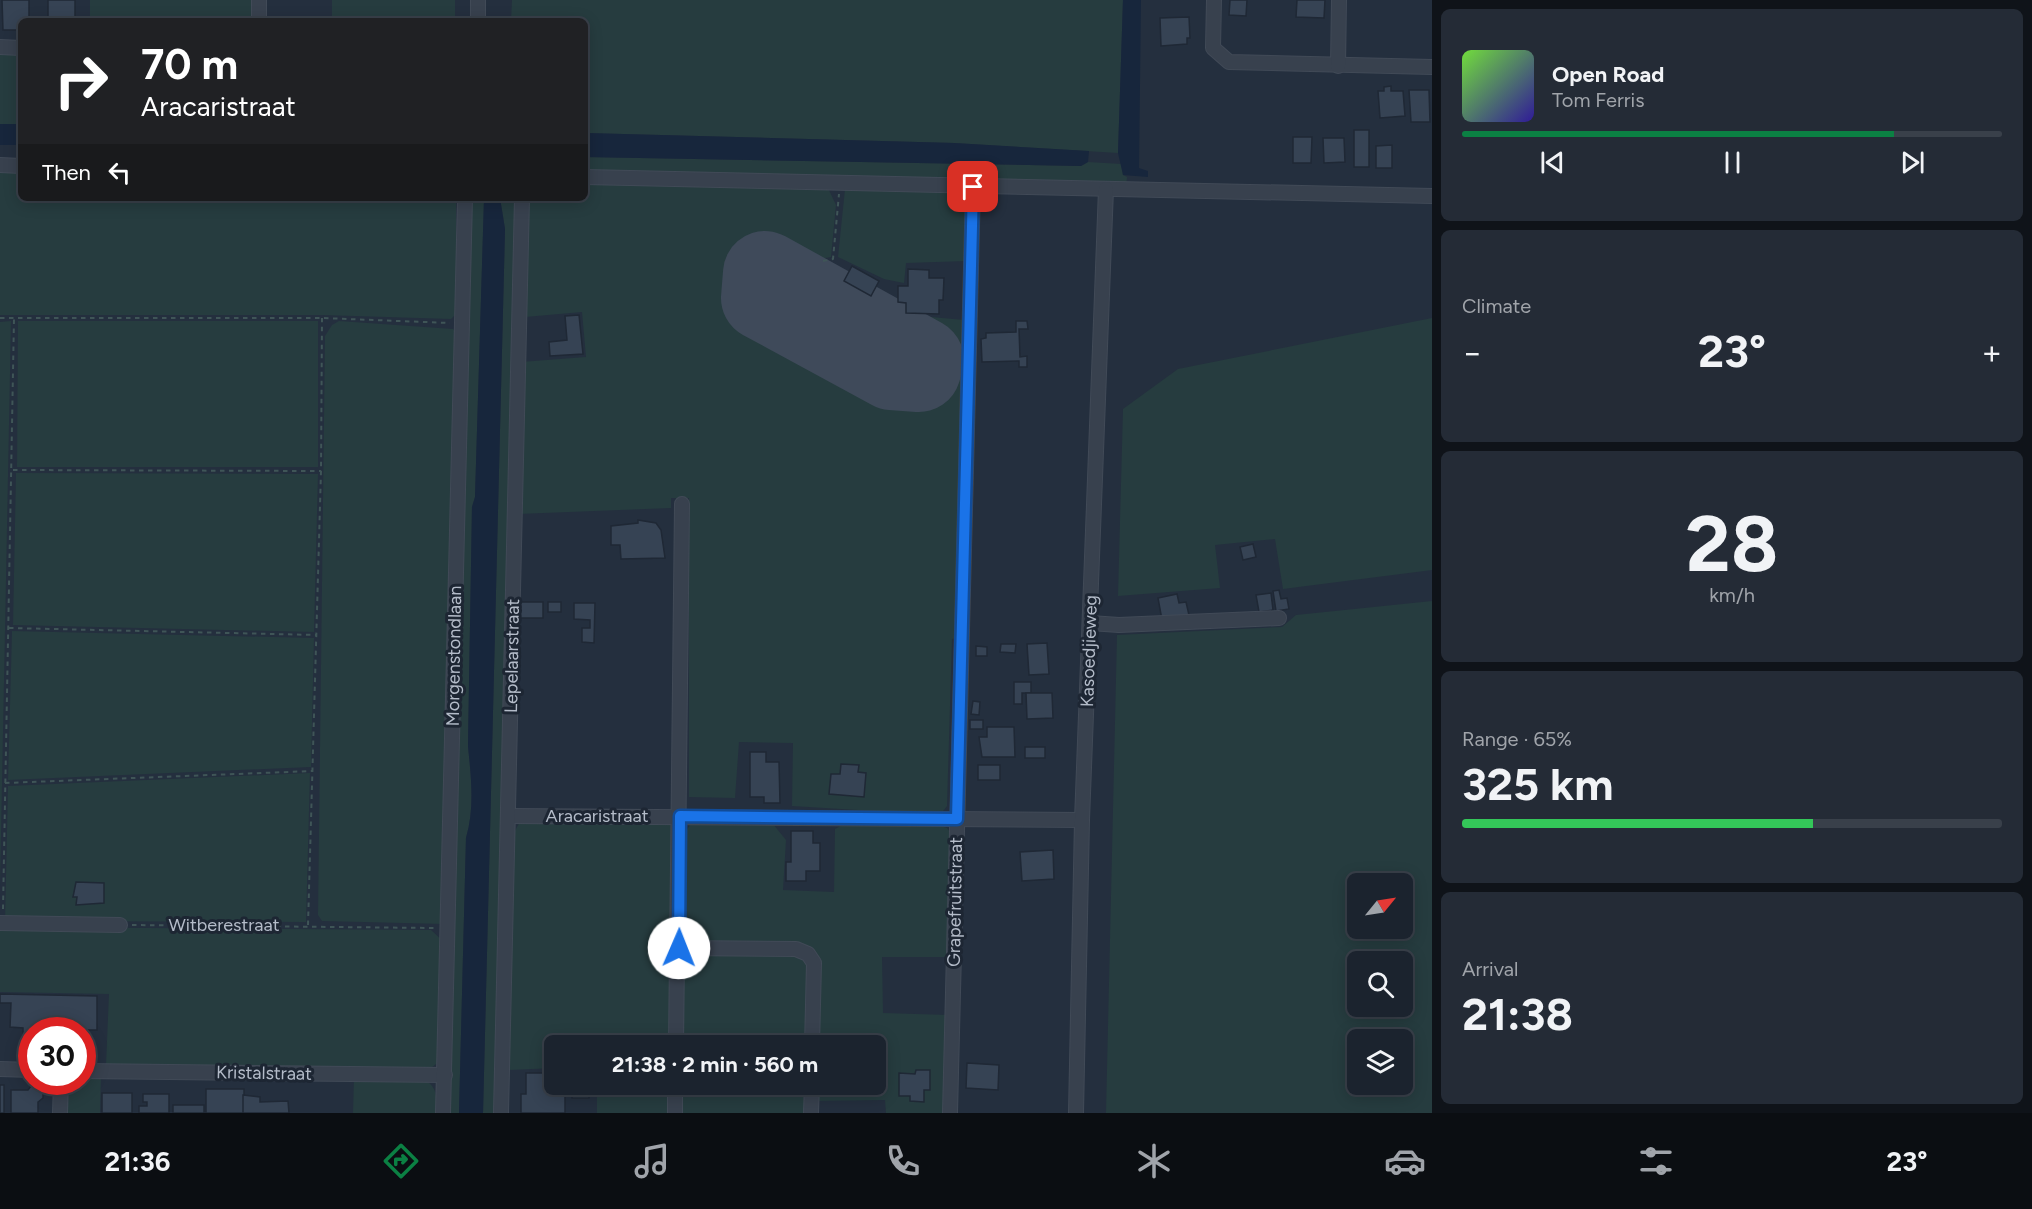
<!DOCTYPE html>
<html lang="en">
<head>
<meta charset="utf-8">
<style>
  body { margin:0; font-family:Figtree,sans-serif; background:#242b36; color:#f1f3f6; height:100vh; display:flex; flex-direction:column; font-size:22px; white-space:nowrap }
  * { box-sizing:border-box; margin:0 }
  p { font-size:20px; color:#a0a4aa }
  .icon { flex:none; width:33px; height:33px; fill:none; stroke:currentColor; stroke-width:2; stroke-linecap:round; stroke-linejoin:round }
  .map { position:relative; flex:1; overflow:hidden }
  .details { display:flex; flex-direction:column; gap:9px; padding:9px; background:#0f1319; width:600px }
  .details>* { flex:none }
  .banner { position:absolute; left:18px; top:18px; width:570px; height:183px; border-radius:9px; box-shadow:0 3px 15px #0003,0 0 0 2px #39404a; background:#202124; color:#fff; overflow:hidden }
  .needle { width:39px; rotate:60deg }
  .fabs { position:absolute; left:1347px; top:873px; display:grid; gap:12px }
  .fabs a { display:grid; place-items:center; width:66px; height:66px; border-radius:9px; background:#1b232e; box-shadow:0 3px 15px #0003,0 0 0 2px #39404a; font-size:30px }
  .speed { position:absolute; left:18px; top:1017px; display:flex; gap:12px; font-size:30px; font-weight:700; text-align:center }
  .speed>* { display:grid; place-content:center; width:78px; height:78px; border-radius:50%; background:#1b232e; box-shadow:0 3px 15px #0003,0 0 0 2px #39404a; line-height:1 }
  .speed .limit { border:9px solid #d22; background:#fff; color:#111 }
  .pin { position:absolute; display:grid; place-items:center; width:51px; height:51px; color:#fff; margin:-26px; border-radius:12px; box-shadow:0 3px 9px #0006 }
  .me { position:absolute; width:66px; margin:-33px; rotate:1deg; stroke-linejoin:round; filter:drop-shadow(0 0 4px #0008) }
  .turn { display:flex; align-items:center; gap:21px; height:126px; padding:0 24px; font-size:27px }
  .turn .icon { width:78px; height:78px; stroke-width:2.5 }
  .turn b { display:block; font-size:42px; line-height:51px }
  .then { display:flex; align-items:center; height:57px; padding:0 24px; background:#0003; gap:12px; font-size:22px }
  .big { font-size:45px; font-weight:700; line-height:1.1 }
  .details .widget { flex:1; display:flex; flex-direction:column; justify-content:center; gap:9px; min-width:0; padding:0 21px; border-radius:9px; background:#242b36 }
  .details .dial { align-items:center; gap:0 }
  .dial b { font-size:78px; line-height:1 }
  .song { display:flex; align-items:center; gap:18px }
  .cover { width:72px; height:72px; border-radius:9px; background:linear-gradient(135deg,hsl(100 70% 55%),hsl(250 70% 35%)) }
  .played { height:6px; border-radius:3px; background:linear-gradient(90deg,#0b8043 80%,#39404a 80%) }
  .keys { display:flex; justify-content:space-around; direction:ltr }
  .heat { display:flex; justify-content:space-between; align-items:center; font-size:33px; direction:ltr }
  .charge { height:9px; border-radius:4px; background:linear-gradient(90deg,#34c759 65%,#39404a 0) }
  .trip { position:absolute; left:544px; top:1035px; width:342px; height:60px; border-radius:9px; background:#1b232e; box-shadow:0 3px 15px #0003,0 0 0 2px #39404a; font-weight:700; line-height:60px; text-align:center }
  .tabs { display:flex; height:96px; justify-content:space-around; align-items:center; background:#0b0e12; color:#a0a4aa }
  .tabs .icon { width:42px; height:42px }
  .tabs .on { color:#0b8043 }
  .tabs b { font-size:27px; color:#f1f3f6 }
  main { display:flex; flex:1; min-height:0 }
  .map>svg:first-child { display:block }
  .green { fill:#263c3f; fill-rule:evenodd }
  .water { fill:#17263c }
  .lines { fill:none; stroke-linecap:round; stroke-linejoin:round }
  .runway { stroke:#3f4a5a; stroke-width:84 }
  .building { fill:#364354; stroke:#1f2835; stroke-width:1.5 }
  .minor-casing { stroke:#414a57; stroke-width:16 }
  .path { stroke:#3f5557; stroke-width:2; stroke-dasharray:4.5 4.5; stroke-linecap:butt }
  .minor { stroke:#38414e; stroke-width:14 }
  .route-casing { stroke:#114b97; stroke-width:15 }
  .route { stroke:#1a73e8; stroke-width:10 }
  .labels { text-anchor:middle; stroke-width:6; stroke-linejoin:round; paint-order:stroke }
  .street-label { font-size:18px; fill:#b4bcc9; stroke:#1d2633 }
</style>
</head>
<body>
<main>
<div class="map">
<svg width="1432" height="1113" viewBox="0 0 1432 1113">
  <rect width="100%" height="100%" fill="#242f3e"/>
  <g class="green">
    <polygon points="90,0 253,0 254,21 90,21"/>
    <rect x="332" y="0" width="123" height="21"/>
    <polygon points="512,0 1123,0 1118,153 954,143 585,133 585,21 511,21"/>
    <polygon points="0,53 21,54 21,124 0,124"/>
    <polygon points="585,157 1081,166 1088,162 1122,164 1123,175 1127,177 1126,187 585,172"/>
    <polygon points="0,172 21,172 21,198 456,198 456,314 451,319 322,315 0,315"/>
    <polygon points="585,181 827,186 836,205 831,257 820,259 812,296 763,268 761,300 892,371 923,373 926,358 895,342 899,314 964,320 958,637 952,639 947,806 940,815 792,806 793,743 739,742 735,798 689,797 689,498 671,498 671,508 518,514 521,362 586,357 582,312 525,317 526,198 585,198"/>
    <polygon points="845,189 970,192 967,261 906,263 904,283 884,279 838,257"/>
    <path d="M471,198H484V204L475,497L472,507L468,746C471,776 475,808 466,838L459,1113H448Z"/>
    <polygon points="500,198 518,198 497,1113 483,1113 505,229"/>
    <polygon points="1432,318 1432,570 1283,589 1275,539 1215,545 1220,588 1118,596 1123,409 1178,369"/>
    <polygon points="11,321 0,888 0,322"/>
    <polygon points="18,321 318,321 318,467 17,467"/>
    <polygon points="339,321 453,329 458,334 444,924 322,921 318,915 325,336 332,325"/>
    <polygon points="16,473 318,474 314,632 13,625"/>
    <path d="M1432,601V1113H1106L1117,635L1282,627L1296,615ZM1358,884H1402V928H1358ZM1358,962H1402V1006H1358ZM1358,1040H1402V1084H1358Z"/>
    <polygon points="12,631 314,638 311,767 8,780"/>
    <polygon points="310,773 306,922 5,921 8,786"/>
    <polygon points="521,820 672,824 671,1045 555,1046 555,1068 505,1070 512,836"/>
    <polygon points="848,822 938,825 947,828 953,836 950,957 882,957 883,1013 949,1015 947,1113 886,1113 885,1100 815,1101 815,1085 876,1084 876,1046 816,1045 819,961 809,946 682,943 685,833 691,823 773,824 786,840 783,890 834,892 835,829"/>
    <polygon points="0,927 431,930 444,942 440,1061 427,1071 106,1065 109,994 0,992"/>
    <polygon points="683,951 795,952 809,964 807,1045 681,1046"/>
    <polygon points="83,1076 101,1076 100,1113 67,1113 70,1082 82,1082"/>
    <path d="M354,1077L420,1078C438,1085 437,1096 436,1113H353Z"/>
    <rect x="597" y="1085" width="73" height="28"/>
    <polygon points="679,1085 807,1085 806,1113 679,1113"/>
  </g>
  <g class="water">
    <polygon points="1123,0 1141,0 1139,168 1148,171 1148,177 1123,175 1118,153"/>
    <rect x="0" y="124" width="21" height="21"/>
    <polygon points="585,133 954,143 1089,151 1088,162 1081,166 585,157"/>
    <path d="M484,198H500L505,229L483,1113H459L466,838C475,808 471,776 468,746L472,507L475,497Z"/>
  </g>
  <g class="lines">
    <polygon class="runway" points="765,273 922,360 919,370 892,368 763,298"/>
  </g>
  <g class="building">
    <polygon points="2,0 29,0 29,20 21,20 21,30 3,30"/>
    <rect x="48" y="0" width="27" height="21"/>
    <polygon points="1230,0 1247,0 1246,16 1229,15"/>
    <polygon points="1297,0 1325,0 1324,18 1296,17"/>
    <polygon points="1189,17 1190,38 1187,38 1187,44 1161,46 1160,18"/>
    <polygon points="1391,86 1391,91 1403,91 1405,116 1380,118 1378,91 1384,91 1384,87"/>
    <polygon points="1409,90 1429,90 1430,122 1411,122"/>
    <rect x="1354" y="130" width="15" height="37"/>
    <polygon points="1293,137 1312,137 1311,163 1293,163"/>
    <polygon points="1323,138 1344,138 1345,162 1324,163"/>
    <polygon points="1392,145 1392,168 1376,168 1376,146"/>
    <polygon points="852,266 879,281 871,296 844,281"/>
    <polygon points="908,269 929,270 929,278 944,278 943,300 939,300 939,314 906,313 906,303 898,302 898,286 908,286"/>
    <polygon points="579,315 583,354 550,356 549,342 567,340 565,316"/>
    <polygon points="1016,321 1027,321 1028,329 1019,329 1020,357 1027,356 1027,367 1019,367 1019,361 982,362 981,339 986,338 986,333 1016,332"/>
    <polygon points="638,520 656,523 661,530 665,558 621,559 620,545 611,545 611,526 638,523"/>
    <polygon points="1253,544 1256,557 1243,560 1240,547"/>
    <polygon points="1279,590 1281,599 1287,598 1289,609 1276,611 1273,591"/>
    <polygon points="1271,593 1273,610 1259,612 1256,595"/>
    <polygon points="1177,594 1179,603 1186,602 1189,615 1162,620 1158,598"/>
    <rect x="520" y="602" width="23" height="16"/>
    <rect x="548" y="602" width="13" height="10"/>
    <polygon points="574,603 595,603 594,643 582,642 582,628 590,628 590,620 574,619"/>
    <polygon points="1047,643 1049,674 1029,675 1027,644"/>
    <polygon points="1001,644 1016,644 1015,653 1000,652"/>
    <polygon points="976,646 987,647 987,656 976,656"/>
    <polygon points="1014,682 1031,682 1031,693 1022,693 1022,704 1014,704"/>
    <polygon points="1026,693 1052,693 1053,718 1027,719"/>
    <polygon points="973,701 980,702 979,715 971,714"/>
    <rect x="970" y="720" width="13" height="9"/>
    <polygon points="987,727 1014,727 1015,757 982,757 979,737 987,737"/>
    <rect x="1025" y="747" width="20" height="11"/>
    <polygon points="750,752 766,752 766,762 779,762 780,803 764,803 764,797 750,797"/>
    <polygon points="841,764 859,765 858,772 866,773 864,797 829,794 831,774 840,774"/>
    <rect x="978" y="765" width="22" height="15"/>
    <polygon points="791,831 813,831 813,843 820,843 820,871 806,871 806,881 786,881 786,862 791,862"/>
    <polygon points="1053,850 1054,879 1022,881 1020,852"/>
    <polygon points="76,882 104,883 104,903 76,905 77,897 73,897"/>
    <polygon points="0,994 97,996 97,1030 32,1030 32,1038 23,1038 23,1028 10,1027 11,1003 0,1003"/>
    <polygon points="967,1063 999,1065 998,1090 966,1088"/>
    <polygon points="916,1070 930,1070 930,1090 924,1090 924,1102 910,1101 910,1096 899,1096 899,1073 915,1074"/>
    <polygon points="526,1073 555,1073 555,1084 565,1084 565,1113 521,1113 521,1094 526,1094"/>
    <rect x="572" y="1084" width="17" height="14"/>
    <rect x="0" y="1085" width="4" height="28"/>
    <polygon points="31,1086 39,1086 43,1092 43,1098 38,1102 38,1113 11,1113 11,1090 28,1090"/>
    <rect x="206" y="1089" width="38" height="24"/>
    <rect x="102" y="1093" width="30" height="20"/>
    <polygon points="143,1094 169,1094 169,1113 139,1113 139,1106 147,1106 147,1102 143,1102"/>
    <polygon points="243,1095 260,1097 260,1102 288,1101 289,1113 243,1113"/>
    <rect x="173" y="1105" width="31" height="8"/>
  </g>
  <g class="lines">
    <defs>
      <g id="minor">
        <polyline points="1214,0 1213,48 1229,62 1432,67"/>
        <polyline points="259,21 259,0"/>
        <polyline points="478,21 478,0"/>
        <polyline points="0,47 21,48"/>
        <polyline points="1338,66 1339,0"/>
        <polyline points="0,165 21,166"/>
        <polyline points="585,177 1432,196"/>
        <polyline points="1090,623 1119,625 1279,618"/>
        <polyline points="508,816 1082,820"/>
        <polyline points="0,923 120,925"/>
        <polyline points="679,948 796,949 808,954 814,963 812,1046"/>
        <polyline points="676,1046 682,504"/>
        <polyline points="0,1069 32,1070"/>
        <polyline points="82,1071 445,1075"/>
        <polyline points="60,1113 61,1082"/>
        <polyline points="443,1113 465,198"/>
        <polyline points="501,1113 522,198"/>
        <polyline points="675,1113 675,1084"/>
        <polyline points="811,1113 812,1084"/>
        <polyline points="950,1113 973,187"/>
        <polyline points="1076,1113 1082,820 1106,189"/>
      </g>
    </defs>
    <use href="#minor" class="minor-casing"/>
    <g class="path">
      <polyline points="823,261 833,259 839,194"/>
      <polyline points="0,318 322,318 450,323"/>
      <polyline points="13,470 321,471"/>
      <polyline points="9,628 317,635"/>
      <polyline points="5,783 313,771"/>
      <polyline points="3,909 14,318"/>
      <polyline points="132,925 435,928"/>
      <polyline points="308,925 321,471 322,318"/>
    </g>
    <use href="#minor" class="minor"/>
  </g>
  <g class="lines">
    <defs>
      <polyline id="route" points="679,948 680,816 957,819 973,187"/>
    </defs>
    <use href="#route" class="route-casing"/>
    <use href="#route" class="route"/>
  </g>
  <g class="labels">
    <g class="street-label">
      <text transform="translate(1089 651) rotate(-88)" y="6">Kasoedjieweg</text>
      <text transform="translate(454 656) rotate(-89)" y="6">Morgenstondlaan</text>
      <text transform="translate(512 656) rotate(-89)" y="6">Lepelaarstraat</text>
      <text x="597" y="822">Aracaristraat</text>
      <text transform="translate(955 902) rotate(-89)" y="6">Grapefruitstraat</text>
      <text x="224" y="931">Witberestraat</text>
      <text transform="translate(264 1073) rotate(1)" y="6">Kristalstraat</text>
    </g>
  </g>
</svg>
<div class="fabs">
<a><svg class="needle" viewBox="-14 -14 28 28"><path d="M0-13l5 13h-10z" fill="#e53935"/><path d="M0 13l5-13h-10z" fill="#a0a4aa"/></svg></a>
<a><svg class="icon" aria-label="search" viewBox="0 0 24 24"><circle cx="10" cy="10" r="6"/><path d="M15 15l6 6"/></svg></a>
<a><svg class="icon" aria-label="layers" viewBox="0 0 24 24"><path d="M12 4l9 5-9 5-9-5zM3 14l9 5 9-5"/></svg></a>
</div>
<div class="speed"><div class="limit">30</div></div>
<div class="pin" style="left:973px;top:187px;background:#d93025"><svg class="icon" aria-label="arrive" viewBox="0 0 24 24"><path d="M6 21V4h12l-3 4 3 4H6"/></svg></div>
<svg class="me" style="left:679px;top:948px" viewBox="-20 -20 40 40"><circle r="19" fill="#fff"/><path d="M0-13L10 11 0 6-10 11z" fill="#1a73e8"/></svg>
<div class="trip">21:38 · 2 min · 560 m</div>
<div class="banner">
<div class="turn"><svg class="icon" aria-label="right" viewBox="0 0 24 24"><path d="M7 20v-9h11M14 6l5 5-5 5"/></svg><div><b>70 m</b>Aracaristraat</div></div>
<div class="then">Then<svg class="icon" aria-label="left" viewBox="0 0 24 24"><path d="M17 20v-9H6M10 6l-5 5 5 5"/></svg></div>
</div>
</div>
<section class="details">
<div class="widget">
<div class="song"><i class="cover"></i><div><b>Open Road</b><p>Tom Ferris</p></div></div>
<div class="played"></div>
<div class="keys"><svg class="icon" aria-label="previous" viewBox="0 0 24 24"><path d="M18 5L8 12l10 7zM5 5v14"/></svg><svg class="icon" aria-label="pause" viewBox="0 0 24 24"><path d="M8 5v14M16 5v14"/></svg><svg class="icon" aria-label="next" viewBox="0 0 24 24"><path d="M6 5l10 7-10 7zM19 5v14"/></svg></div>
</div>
<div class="widget"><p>Climate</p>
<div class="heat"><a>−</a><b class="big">23°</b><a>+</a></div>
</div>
<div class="widget dial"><b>28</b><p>km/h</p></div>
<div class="widget"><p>Range · 65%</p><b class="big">325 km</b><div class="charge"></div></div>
<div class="widget"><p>Arrival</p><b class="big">21:38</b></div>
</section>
</main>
<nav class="tabs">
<b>21:36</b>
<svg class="icon on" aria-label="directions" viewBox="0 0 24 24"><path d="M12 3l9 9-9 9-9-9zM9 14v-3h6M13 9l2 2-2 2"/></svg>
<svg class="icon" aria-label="music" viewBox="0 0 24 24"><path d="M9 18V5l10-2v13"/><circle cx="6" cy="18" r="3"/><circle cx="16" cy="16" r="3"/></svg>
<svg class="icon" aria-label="phone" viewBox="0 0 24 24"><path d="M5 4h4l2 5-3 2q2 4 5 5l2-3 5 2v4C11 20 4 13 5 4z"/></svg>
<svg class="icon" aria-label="climate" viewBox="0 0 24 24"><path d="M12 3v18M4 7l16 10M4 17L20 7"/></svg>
<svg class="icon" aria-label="car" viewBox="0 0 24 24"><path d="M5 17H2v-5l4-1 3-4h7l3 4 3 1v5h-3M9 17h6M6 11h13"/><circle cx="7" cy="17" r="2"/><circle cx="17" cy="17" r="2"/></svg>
<svg class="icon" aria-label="filters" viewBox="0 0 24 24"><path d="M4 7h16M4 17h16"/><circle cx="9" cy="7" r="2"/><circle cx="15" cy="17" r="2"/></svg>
<b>23°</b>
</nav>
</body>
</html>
